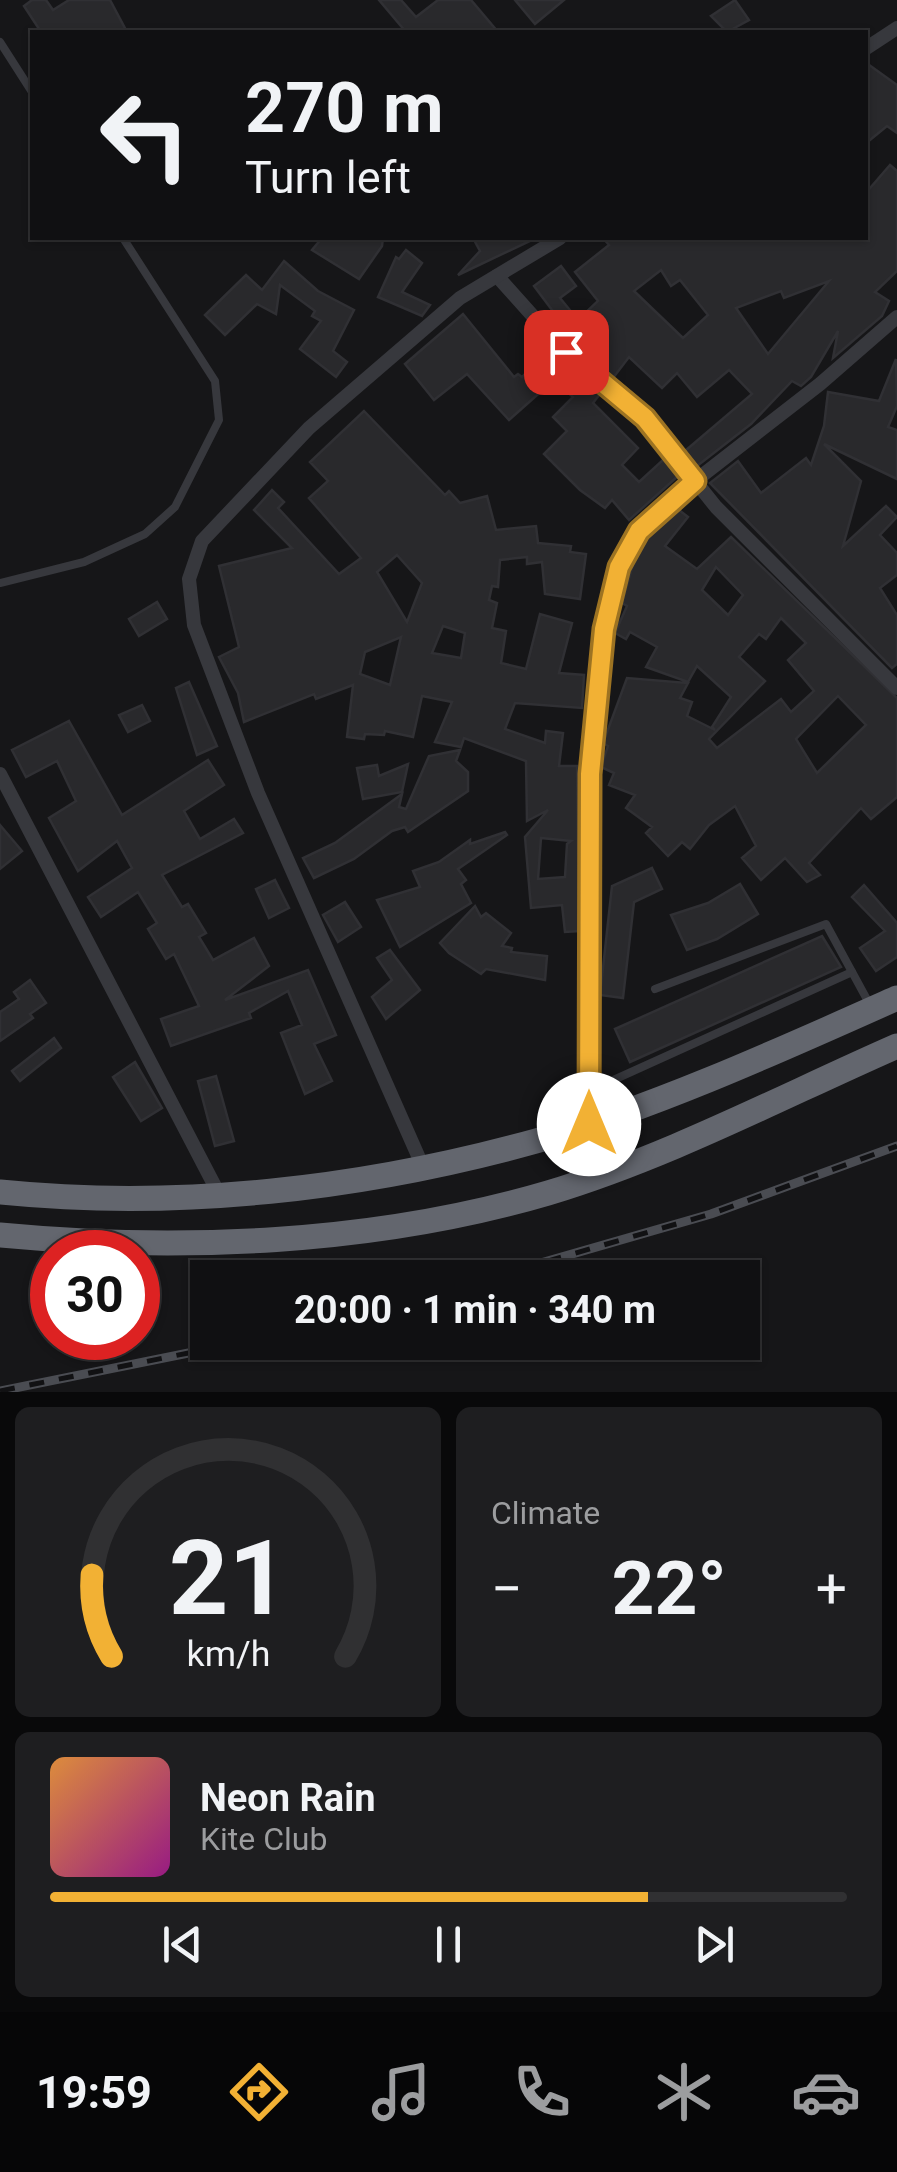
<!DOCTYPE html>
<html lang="en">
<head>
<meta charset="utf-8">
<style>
  body { margin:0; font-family:Roboto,sans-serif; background:#1e1e20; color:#f1f3f6; height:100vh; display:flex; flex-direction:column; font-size:38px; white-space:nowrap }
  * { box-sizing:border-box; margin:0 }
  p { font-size:32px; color:#9c9d9f }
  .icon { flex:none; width:55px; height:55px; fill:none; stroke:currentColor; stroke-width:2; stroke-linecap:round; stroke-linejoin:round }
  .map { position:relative; height:1392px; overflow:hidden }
  .details { display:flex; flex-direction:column; gap:15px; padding:15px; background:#09090a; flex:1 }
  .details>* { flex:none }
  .guide { position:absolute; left:30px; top:30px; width:838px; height:210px; border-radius:0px; box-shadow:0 2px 8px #0004,0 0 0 2px #303032; background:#101012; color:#f1f3f6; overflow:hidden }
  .speed { position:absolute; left:30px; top:1230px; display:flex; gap:20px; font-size:50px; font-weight:700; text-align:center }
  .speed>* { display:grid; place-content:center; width:130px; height:130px; border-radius:50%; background:#101012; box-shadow:0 2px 8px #0004,0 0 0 2px #303032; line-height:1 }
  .speed .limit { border:15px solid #d22; background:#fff; color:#111 }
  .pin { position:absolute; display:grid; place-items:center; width:85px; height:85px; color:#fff; margin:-42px; border-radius:20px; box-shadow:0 5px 15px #0006 }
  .me { position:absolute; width:110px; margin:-55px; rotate:0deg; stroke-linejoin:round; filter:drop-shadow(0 0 8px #0008) }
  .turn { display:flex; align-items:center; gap:35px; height:210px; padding:0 50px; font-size:45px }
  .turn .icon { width:130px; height:130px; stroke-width:2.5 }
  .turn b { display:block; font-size:70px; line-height:85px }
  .big { font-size:75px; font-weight:700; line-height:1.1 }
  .details .card { flex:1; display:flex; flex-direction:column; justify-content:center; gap:15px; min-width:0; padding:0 35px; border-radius:15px; background:#1e1e20 }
  .details .dial { align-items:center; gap:0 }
  .dial svg { height:260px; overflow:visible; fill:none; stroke:#303032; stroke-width:7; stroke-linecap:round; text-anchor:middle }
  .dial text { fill:#f1f3f6; stroke:none }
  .song { display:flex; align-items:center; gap:30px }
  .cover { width:120px; height:120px; border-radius:15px; background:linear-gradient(135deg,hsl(30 70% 55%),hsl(310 70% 35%)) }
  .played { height:10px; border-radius:5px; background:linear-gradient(90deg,#f2b134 75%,#303032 75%) }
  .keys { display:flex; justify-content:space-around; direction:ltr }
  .heat { display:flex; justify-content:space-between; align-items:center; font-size:55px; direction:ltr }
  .details .tiles { flex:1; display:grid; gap:15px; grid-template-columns:1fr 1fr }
  .card:last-child { grid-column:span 2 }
  .trip { position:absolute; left:190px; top:1260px; width:570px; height:100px; border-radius:0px; background:#101012; box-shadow:0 2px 8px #0004,0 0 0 2px #303032; font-weight:700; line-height:100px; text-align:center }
  .tabs { display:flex; height:160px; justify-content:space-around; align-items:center; background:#060607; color:#9c9d9f }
  .tabs .icon { width:70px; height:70px }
  .tabs .selected { color:#f2b134 }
  .tabs b { font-size:45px; color:#f1f3f6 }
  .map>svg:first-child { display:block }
  .building { fill:#29292c; stroke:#303034; stroke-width:2.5; fill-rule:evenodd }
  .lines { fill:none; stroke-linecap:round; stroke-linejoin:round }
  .lane { stroke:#37383d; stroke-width:8 }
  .street { stroke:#37383d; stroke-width:14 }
  .highway { stroke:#63666e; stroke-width:25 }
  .rail-casing { stroke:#4a4c52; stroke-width:9 }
  .rail { stroke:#111113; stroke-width:5; stroke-dasharray:15; stroke-linecap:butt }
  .route-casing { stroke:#9d7322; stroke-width:25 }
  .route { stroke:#f2b134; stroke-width:18 }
</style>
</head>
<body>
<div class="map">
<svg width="897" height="1392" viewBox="0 0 897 1392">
  <rect width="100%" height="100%" fill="#161618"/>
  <g class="building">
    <polygon points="32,0 46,0 53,10 69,0 110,0 127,32 41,32 24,6"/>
    <polygon points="379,0 401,0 416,17 438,0 471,0 498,32 406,32"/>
    <polygon points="515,0 564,0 535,24"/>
    <polygon points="735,0 749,20 727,32 711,16"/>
    <polygon points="865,62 897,85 897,133 887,126 865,144"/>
    <path d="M890,165L897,171V271L875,292L889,301L882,316L833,358L838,331L811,377L801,386L792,381L751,424L697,466L685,451L752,394L729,370L697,397L677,373L662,388L629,357L613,378L563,334L567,330L534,286L561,266L576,286L560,298L578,320L598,301L575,272L609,245L603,238H865V194ZM661,270L671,286L680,280L708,315L683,338L634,291ZM829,281L768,354L736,308L781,291L784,298Z"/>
    <polygon points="322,238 383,238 382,246 359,279 312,250"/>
    <polygon points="473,238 536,238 458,275 480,251"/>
    <polygon points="406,250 422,263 402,292 430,305 422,316 378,297 396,257 399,259"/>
    <polygon points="284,261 318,291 354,310 333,351 347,362 336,377 300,349 321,321 312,316 315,311 280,285 276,314 257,304 225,335 205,315 246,275 262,290"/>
    <polygon points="463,314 514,377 518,374 522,377 550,351 600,394 593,403 638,448 622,465 639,482 664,459 678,476 629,520 612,500 605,508 580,490 544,454 567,431 553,417 573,397 554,380 509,420 467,374 434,400 405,364"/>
    <polygon points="896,359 897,406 888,427 897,430 897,479 824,444 861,481 843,546 886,506 897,517 880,535 897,553 897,575 880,588 897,615 897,664 892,668 710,483 738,461 761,493 806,458 811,465 824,426 828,392 879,401"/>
    <path d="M364,411L445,495L449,491L460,503L487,496L496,530L536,526L538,543L571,546L570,552L586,554L580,599L545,594L542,562L527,564V557L500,560L498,587L492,586L489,600L497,603L492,628L506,631L501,663L526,669L540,614L572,623L559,673L584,675L582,708L515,703L505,729L545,743L546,731L563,733L559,766H577L579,931L565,932L562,905L531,908L525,837L548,810L527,821L526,761L464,738L461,747L435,742L452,702L422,696L413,737L385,731L384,735L365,734L364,739L347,737L353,685L316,699L314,694L244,722L238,693L219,657L239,647L219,566L292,548L254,510L272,490L284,502L278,508L339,574L361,558L309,498L328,481L310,462ZM397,555L422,583L407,622L377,572ZM443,626L465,633L461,658L432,653ZM401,637L390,685L360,674L365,652ZM541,838L571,841L567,844L565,877L538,879Z"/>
    <path d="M679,510L688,517L665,546L697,569L731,537L897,698V797L871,819L861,808L809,863L820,875L807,882L785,858L761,880L742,858L756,846L735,806L709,825L690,849L682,842L668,856L646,833L652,827L626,808L635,795L609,785L614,773L601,767L608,746L603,743L627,678L688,683L680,698L692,702L687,716L715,730L712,727L731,697L697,666L688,682L646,667L657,647L630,632L626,639L615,633L627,606L622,603L634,561L647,538ZM716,567L743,595L728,615L702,590ZM781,618L806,643L788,660L814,691L791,712L781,699L717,748L709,739L765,681L739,657L759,634L766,639ZM838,696L866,725L817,773L796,739Z"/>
    <polygon points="157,602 167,619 139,636 129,619"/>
    <polygon points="189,682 217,746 197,755 176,688"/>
    <polygon points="142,705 150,721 128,732 119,715"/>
    <polygon points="69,721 122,815 208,760 224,785 184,811 200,839 234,819 243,833 162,875 182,907 188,904 206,933 199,937 213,960 254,938 269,966 225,1000 308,970 336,1035 314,1044 332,1081 305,1094 281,1033 302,1025 288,991 249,1013 251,1018 171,1046 161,1019 199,1006 174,954 166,959 148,929 157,923 138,892 101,917 88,897 132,868 117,841 78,871 49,818 76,801 57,761 26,777 12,750"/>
    <polygon points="460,750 456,761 468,772 468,791 408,832 405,827 392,831 354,859 314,878 303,858 335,843 402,794 399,807 406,809 429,756"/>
    <polygon points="408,764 402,792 363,799 357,768 377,765 379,776"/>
    <polygon points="0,825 22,851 0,869"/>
    <polygon points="505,832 507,835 458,869 466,880 461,884 471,903 400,947 377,900 420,887 413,871 439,862 470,840 470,844"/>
    <polygon points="652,868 662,889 634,902 623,998 600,995 612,886"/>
    <polygon points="275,880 289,908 269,918 256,889"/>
    <polygon points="740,884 758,914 717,939 687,950 671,915 708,903"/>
    <polygon points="864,885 897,923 897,957 876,971 860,948 885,931 852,897"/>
    <polygon points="345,902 361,927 338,942 323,915"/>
    <polygon points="475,906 481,917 486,913 511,933 502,946 512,948 511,952 547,956 545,980 486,969 481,974 449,953 440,943"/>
    <polygon points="822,936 841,967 630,1062 615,1029"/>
    <polygon points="390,950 420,990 386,1019 372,997 392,980 377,958"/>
    <polygon points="30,980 46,1003 30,1014 33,1018 0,1041 0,1012 19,999 14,992"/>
    <polygon points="54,1038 61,1048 20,1081 12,1071"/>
    <polygon points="135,1062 162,1108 141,1121 113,1077"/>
    <polygon points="216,1076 234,1141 215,1146 198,1081"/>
  </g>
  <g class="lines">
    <g class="lane">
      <polyline points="0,42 32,92"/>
      <polyline points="0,583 84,562 145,534 175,507 219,420 215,381 123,238"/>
      <polyline points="655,989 826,924 870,1005"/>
      <polyline points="617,1109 608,1091 609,1082 852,972"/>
    </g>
    <g class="street">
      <polyline points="865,49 897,28"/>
      <polyline points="497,276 565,352 645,418 716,507 897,688"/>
      <polyline points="0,774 220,1196"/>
      <polyline points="589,1124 590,773 600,653 619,567 639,531 695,481 820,384 897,317"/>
      <polyline points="423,1167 258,793 194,625 189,579 202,541 309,428 460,298 560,238"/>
    </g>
    <g class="highway">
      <path d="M0,1192C179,1210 363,1189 536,1141C653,1108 785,1048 897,998"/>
      <path d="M0,1235C179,1252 375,1244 548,1193C668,1157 783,1096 897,1046"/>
    </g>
    <defs>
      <g id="rail">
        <polyline points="489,1278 711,1214 897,1146"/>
        <polyline points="0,1391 243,1342"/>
      </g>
    </defs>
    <use href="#rail" class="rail-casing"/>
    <use href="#rail" class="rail"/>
  </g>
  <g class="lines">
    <defs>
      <polyline id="route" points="566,352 645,418 695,481 639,531 619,567 604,629 590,774 589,1124"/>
    </defs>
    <use href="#route" class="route-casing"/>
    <use href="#route" class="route"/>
  </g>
</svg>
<div class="speed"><div class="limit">30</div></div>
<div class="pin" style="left:566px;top:352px;background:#d93025"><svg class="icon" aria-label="arrive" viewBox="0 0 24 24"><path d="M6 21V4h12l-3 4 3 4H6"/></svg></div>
<svg class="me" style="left:589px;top:1124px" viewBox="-20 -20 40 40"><circle r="19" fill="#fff"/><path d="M0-13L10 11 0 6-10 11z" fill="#f2b134"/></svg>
<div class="trip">20:00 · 1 min · 340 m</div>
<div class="guide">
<div class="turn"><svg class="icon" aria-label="left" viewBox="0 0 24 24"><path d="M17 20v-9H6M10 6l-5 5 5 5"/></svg><div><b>270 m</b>Turn left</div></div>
</div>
</div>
<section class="details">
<div class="tiles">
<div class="card dial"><svg viewBox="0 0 100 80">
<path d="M14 69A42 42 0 1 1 86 69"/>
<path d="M14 69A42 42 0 0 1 8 44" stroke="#f2b134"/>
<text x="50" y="56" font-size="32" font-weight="700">21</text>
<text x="50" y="72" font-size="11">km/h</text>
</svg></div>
<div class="card"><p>Climate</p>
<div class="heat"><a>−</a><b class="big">22°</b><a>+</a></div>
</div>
<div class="card">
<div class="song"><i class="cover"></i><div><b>Neon Rain</b><p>Kite Club</p></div></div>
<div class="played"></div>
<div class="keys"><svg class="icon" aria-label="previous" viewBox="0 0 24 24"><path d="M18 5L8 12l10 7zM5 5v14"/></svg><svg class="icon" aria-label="pause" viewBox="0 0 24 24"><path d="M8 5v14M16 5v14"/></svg><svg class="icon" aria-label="next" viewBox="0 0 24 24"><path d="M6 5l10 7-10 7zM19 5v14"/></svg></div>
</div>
</div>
</section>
<nav class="tabs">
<b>19:59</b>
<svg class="icon selected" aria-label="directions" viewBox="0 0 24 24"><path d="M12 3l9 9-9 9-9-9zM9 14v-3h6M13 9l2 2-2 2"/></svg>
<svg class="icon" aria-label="music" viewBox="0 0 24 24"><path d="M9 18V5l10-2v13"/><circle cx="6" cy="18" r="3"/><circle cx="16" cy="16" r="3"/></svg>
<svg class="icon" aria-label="phone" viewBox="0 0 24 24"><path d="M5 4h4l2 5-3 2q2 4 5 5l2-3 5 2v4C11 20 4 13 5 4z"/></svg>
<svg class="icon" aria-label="climate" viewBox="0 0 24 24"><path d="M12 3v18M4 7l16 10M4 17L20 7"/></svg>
<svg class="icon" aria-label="car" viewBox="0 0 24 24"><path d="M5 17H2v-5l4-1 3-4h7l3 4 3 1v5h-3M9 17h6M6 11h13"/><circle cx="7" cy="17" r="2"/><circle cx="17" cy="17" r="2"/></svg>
</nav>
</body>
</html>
